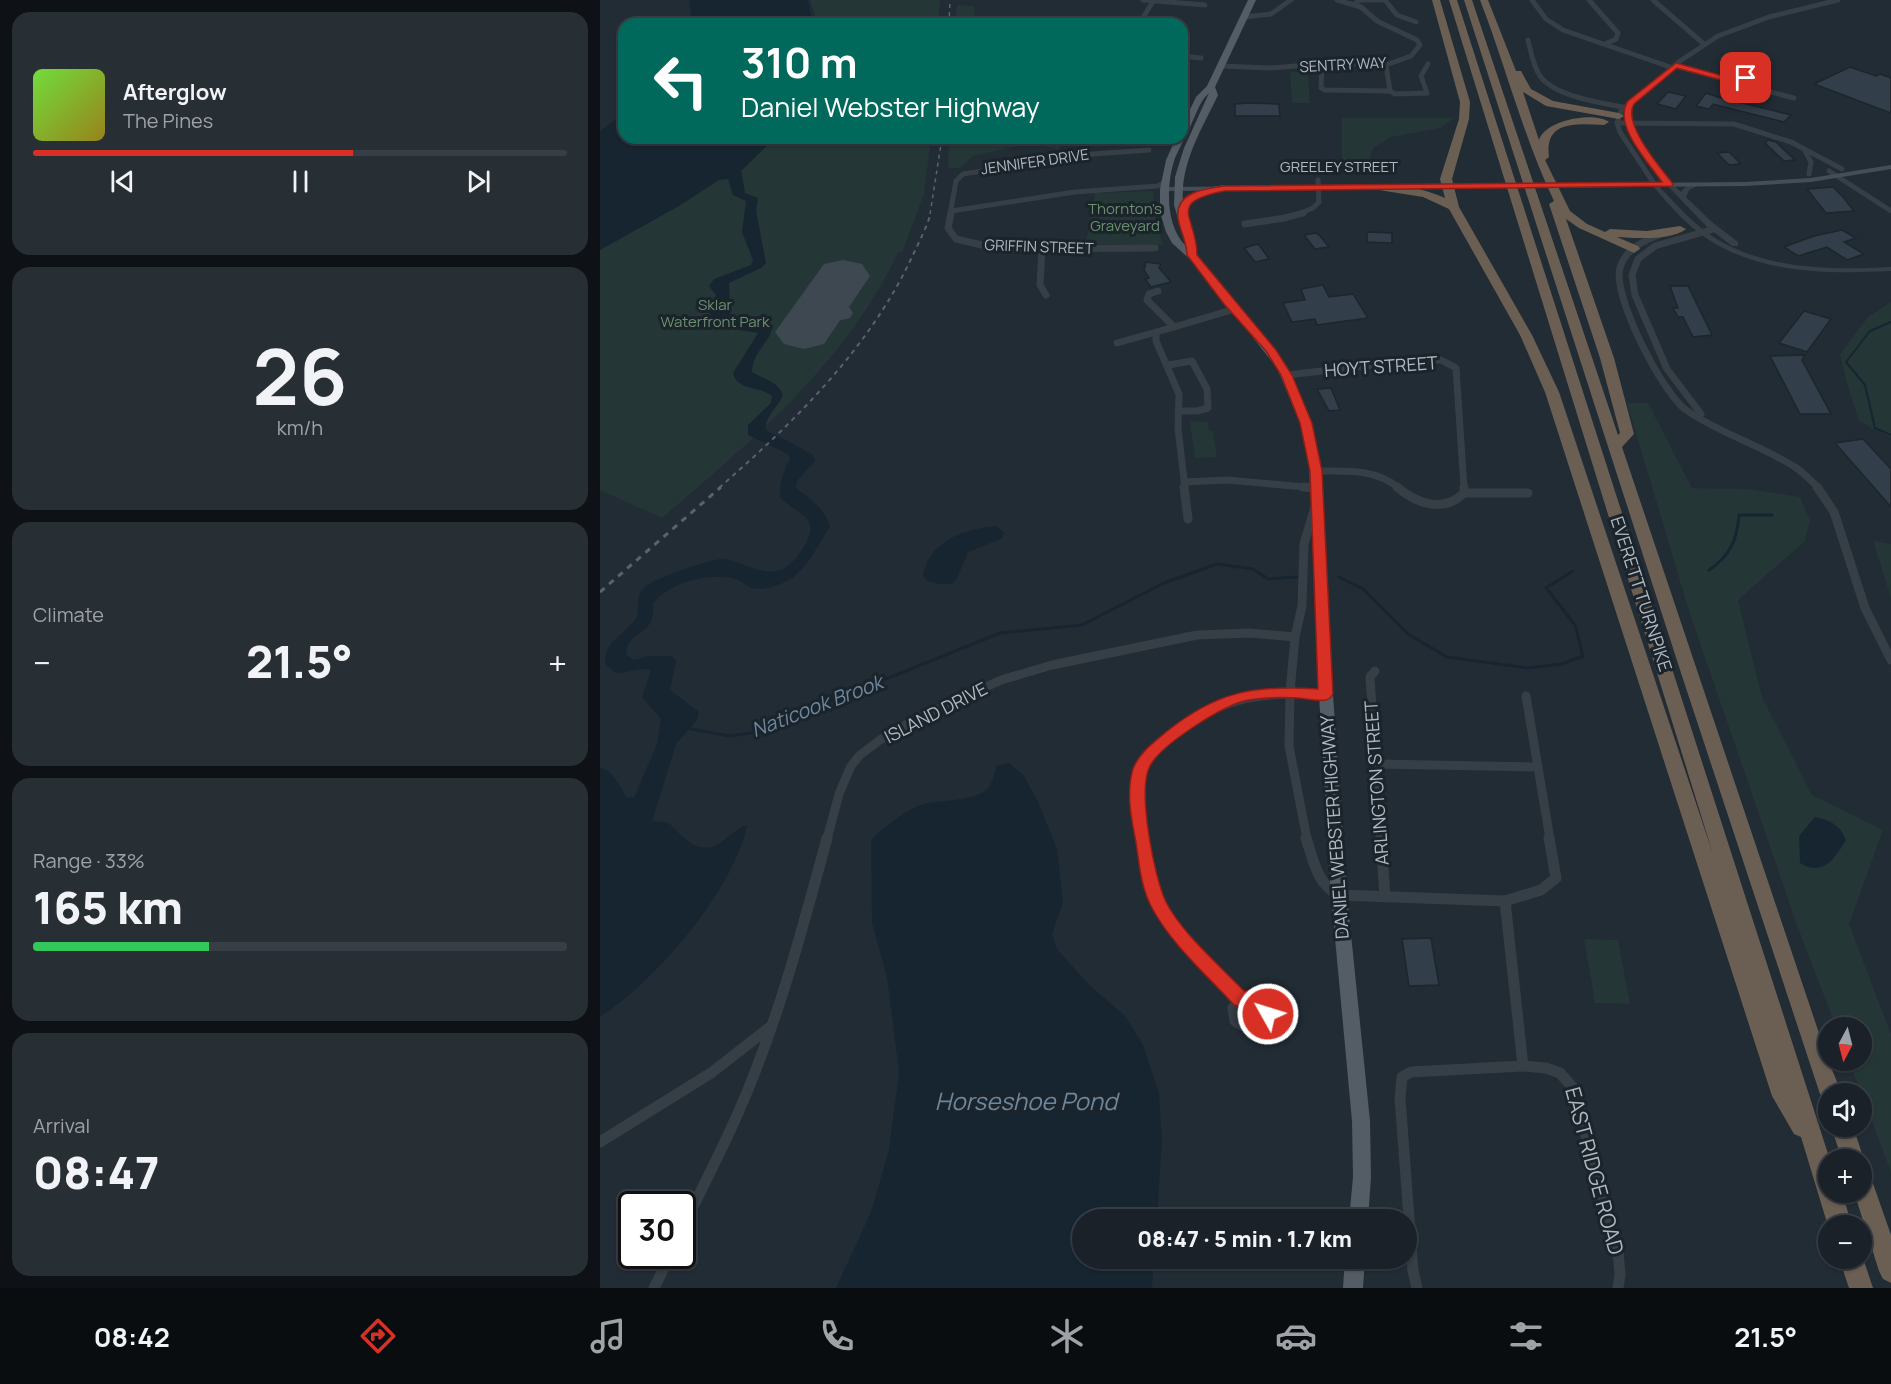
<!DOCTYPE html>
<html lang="en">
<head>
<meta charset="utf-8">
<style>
  body { margin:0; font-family:Manrope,sans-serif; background:#272e34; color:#f1f3f6; height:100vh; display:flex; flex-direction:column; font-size:22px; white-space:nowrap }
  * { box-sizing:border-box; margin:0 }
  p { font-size:20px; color:#9fa3a8 }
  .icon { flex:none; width:33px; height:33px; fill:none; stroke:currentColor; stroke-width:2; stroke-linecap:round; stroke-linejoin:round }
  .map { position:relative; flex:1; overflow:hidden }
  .panel { display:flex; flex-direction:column; gap:12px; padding:12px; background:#0e1216; width:600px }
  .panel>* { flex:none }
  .guide { position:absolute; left:18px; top:18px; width:570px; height:126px; border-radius:18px; box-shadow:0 2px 4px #0004,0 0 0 2px #383e45; background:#00695c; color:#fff; overflow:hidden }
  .needle { width:39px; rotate:187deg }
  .fabs { position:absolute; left:1218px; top:1017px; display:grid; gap:12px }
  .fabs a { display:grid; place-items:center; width:54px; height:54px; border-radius:50%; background:#1a2128; box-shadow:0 2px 4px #0004,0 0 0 2px #383e45; font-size:30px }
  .speed { position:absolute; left:18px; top:1191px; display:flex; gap:12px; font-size:30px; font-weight:700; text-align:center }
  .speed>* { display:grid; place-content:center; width:78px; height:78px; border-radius:50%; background:#1a2128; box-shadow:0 2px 4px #0004,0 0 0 2px #383e45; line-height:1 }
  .speed .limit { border:3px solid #111; border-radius:9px; background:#fff; color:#111 }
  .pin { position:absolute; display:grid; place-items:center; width:51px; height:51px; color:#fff; margin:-26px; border-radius:12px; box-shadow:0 3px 9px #0006 }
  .me { position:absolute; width:66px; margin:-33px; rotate:309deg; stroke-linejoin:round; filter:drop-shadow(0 0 4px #0008) }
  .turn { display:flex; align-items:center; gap:21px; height:126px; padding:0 24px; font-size:27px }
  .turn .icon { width:78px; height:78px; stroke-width:2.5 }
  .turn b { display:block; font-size:42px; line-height:51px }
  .big { font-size:45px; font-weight:800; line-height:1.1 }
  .panel .card { flex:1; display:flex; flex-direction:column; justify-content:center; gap:9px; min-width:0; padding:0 21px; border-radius:18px; background:#272e34 }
  .panel .dial { align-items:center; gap:0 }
  .dial b { font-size:78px; line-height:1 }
  .song { display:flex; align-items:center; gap:18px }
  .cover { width:72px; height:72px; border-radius:9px; background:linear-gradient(135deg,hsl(100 70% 55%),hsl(50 70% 35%)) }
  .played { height:6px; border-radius:3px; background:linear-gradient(90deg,#d93025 60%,#383e45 60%) }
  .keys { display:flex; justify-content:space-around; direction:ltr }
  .heat { display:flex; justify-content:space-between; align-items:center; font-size:33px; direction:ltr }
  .charge { height:9px; border-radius:4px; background:linear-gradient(90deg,#34c759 33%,#383e45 0) }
  .trip { position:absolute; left:472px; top:1209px; width:345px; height:60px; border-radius:30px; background:#1a2128; box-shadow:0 2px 4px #0004,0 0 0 2px #383e45; font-weight:800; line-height:60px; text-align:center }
  .dock { display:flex; height:96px; justify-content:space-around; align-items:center; background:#0a0d10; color:#9fa3a8 }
  .dock .icon { width:42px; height:42px }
  .dock .selected { color:#d93025 }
  .dock b { font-size:27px; color:#f1f3f6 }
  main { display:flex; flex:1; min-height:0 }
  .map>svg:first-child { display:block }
  .green { fill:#243636 }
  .water { fill:#172531 }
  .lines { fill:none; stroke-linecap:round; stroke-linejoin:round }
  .stream-far1 { stroke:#172531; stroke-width:2 }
  .stream { stroke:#172531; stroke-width:3 }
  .taxiway { fill:#3d4851; fill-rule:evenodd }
  .runway { fill:#3d4851; fill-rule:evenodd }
  .building { fill:#323e49; stroke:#1d252d; stroke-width:1.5 }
  .minor-far3 { stroke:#363e46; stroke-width:5 }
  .minor-far2 { stroke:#363e46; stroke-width:7 }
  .minor-far1 { stroke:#363e46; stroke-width:9 }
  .minor { stroke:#363e46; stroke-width:11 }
  .tertiary { fill:#363e46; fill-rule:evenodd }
  .secondary { fill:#444e59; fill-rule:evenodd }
  .primary { fill:#545d66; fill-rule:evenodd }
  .motorway { fill:#6b5f53; fill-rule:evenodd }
  .rail-far2 { stroke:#58636d; stroke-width:1.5; stroke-dasharray:4 4; stroke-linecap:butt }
  .rail-far1 { stroke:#58636d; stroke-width:2; stroke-dasharray:4.5 4.5; stroke-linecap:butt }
  .rail { stroke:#58636d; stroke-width:3; stroke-dasharray:6 6; stroke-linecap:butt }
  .route { fill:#d93025; stroke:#8d1f18; stroke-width:1.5 }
  .labels { text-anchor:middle; stroke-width:6; stroke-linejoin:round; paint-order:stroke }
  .far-street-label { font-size:15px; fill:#b0b9c2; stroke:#1b232b }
  .far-park-label { font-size:15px; fill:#6a906f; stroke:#1b232b }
  .street-label { font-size:18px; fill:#b0b9c2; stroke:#1b232b }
  .water-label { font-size:20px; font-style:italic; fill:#6c879e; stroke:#1b232b }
  .near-street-label { font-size:21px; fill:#b0b9c2; stroke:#1b232b }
  .near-water-label { font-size:24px; font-style:italic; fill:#6c879e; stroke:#1b232b }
</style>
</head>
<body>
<main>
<section class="panel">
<div class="card">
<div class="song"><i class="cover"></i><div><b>Afterglow</b><p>The Pines</p></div></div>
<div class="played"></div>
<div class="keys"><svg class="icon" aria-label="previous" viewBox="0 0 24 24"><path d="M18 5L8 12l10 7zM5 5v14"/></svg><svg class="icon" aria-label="pause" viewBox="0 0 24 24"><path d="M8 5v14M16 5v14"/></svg><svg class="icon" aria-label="next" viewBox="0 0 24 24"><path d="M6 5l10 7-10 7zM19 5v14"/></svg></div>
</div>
<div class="card dial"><b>26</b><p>km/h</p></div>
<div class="card"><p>Climate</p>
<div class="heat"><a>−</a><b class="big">21.5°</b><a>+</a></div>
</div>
<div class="card"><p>Range · 33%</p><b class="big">165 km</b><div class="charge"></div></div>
<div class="card"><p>Arrival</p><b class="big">08:47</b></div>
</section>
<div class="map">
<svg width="1291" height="1288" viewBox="0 0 1291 1288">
  <rect width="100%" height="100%" fill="#222c35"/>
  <g class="green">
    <polygon points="210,0 340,0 338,24 218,24"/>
    <polygon points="357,5 374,6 375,24 356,24"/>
    <polygon points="690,72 708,72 710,103 692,103"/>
    <polygon points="742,118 854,118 840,128 791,137 773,148 767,167 754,173 742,171"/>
    <path d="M171,138H331L324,194L302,253L298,252C248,362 151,441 62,518L0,490V247L119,180Z"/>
    <polygon points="349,138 460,138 459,150 432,143 373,156 360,168 348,168"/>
    <polygon points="553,191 556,221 563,245 486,244 495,193"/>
    <polygon points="1291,302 1291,438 1259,421 1247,384 1240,354 1268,317"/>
    <polygon points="1027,403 1048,403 1092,488 1148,489 1200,497 1210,520 1205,541 1138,600 1162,697 1212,795 1283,830 1249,924 1291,1034 1291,1172 1249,1061 1262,1060 1262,1028 1236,1027 1198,928 1089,611"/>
    <polygon points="590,421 608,422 609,431 613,431 617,457 595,458"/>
    <polygon points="1273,541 1291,544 1291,598"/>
    <polygon points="984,939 1018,940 1030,1004 995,1003"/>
  </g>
  <g class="water">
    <polygon points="89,0 208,0 213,24 92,24"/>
    <path d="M24,113V138H175L141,171L145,193L158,198L156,211L166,263L161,268L129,283L130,312L133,318L172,326C171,343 152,351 152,372C164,379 178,382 183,395C179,406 163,419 166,430L212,454L215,461L197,481L196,488C210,499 225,508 230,527C219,543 208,567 192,578C182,585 164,591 152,588C145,586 140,579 132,578C106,573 68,583 53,604C56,639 27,628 26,655L34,660L47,656H72L76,661L70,690L99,712L97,720L76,744L52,821L69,823C84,838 99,858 123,841C132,834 136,829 147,825C134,890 55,982 0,1017V768C13,770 20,786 26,797L34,798L57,744L61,719L42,697L51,670C38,667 28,673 15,673L5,663C5,640 23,636 35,620C42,611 33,598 45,587C53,579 112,558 123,559C142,561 160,576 181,570C193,566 217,535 209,522C204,513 189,506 181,499C178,483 183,474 190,459L188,454L148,435V425L171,403L172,396C160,386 137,391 133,373L158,333L121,327L111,320L110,309L116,295L109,286L114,279L151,265L153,260L142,232L146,201L133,195L128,179L119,180L79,206L0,250V131Z"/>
    <path d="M396,526L405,533L401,539L368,552L357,578L352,584H340L327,581L323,575C330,540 365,529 396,526Z"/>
    <path d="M409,763L424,776L438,802L457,849L463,902L452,934L457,949L489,985L525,1016L543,1045L559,1094L562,1140L557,1219L483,1220V1258L554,1259L552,1288H236L271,1212L289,1150L299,1072L287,977L272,923L271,841C279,830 309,808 323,804C339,800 375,801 386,790C393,784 394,773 397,765Z"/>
    <path d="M1215,817C1231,821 1239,824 1246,840C1234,859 1224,877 1200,863L1199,836Z"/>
  </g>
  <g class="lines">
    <polyline class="stream-far1" points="1291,322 1270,331 1246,362 1265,385 1275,428 1291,435"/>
    <g class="stream">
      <path d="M1109,570C1130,556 1137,540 1139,515H1172"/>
      <polyline points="739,577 763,589 808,634 847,657 928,668 962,664 983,656 975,625 946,588 973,571"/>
      <polyline points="86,728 129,736 152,733 400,633 482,625 564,583 617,564 653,569 668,579 697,577"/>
    </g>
    <polygon class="taxiway" points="219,304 250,308 253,313 250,318 242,320 211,316 208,311 211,306"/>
    <polygon class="runway" points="243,260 262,264 270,276 224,344 204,349 184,344 175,332 224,264"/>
  </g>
  <g class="building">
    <polygon points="1250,67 1276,76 1280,74 1291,78 1291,113 1214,84"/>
    <polygon points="1068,92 1086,96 1076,109 1057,104"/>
    <polygon points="1106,93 1118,97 1191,115 1184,122 1113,104 1109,109 1096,106"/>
    <polygon points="648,103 679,104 680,116 635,116 635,104"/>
    <polygon points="1168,140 1176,142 1195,160 1184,161 1165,143"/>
    <polygon points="1129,152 1138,161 1140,164 1129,165 1117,153"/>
    <polygon points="1233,187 1243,197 1254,211 1226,213 1207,189"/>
    <polygon points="1242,230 1256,238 1244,242 1264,254 1247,260 1227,247 1198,256 1184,247 1214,236"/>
    <polygon points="767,232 792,233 792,243 767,242"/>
    <polygon points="716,233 720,236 729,247 715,249 704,235"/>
    <polygon points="658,244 662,249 669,259 655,262 644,248"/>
    <polygon points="546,262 561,264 559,268 571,282 551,287 545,279 549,278 544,270"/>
    <polygon points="723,285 729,297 753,294 768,318 717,325 715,319 692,322 683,303 705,300 701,289"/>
    <polygon points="1070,286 1088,286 1112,335 1093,337 1083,317 1078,317 1073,308 1078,308"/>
    <polygon points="1204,311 1231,319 1207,352 1179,343"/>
    <polygon points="1205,355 1202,360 1231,414 1200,414 1170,356"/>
    <polygon points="731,388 740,410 729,411 717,389"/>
    <polygon points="1263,439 1291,469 1291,507 1235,443"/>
    <polygon points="831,938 839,985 809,986 802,939"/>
  </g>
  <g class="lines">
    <g class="minor-far3">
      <polyline points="543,0 605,5"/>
      <polyline points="785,0 797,15 816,22"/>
      <polyline points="932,0 946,19 963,30 1073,68"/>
      <polyline points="989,0 1018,33 1016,39 1007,43"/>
      <polyline points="1053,0 1104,44"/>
      <polyline points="754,4 760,0 785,0"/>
      <polyline points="645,17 671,14 691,0"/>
      <polyline points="539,24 554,0"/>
      <path d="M928,40C931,52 933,66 940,76C955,97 1003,103 1027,108"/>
      <polyline points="582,56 601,58"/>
      <polyline points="722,65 721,88 725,90 790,91"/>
      <polyline points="786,65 790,91 795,94 827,93 821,76 828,64"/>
      <polyline points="621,66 670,68 736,63 786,65 811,56 820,45 817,40 777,21 761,7 737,0"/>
      <polyline points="1075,66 1140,83"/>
      <polygon points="1147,78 1162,79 1169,86 1163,90 1140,83"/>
      <polyline points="1163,90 1194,98"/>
      <polyline points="1027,108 1029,127 1063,178"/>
      <polyline points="1017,123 1134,124 1191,142 1242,169"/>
      <polyline points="1205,151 1211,162 1209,174"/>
      <polyline points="1229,171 1291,211"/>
      <polyline points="1055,185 1020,132 1017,123 1021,111 1080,61 1118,36 1169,17 1238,0"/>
      <polyline points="351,211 475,192 558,186 565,182"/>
      <polyline points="350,214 356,181 363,174 493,154 549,150"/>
      <polyline points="699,214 713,208 719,202 718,180"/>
    </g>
    <g class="minor-far2">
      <polyline points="351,213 348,228 356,239 399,249 555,248"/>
      <polyline points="645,224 685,218 703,213"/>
      <path d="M1061,234C1045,240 1025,249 1020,268C1012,295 1062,393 1086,410C1119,433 1160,445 1195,467C1204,473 1211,481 1219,488"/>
      <polyline points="442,249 440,285 446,295"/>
      <polyline points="558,291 549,294 547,300 574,327 635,309"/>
      <polyline points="556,333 556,341 579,394 578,428 585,488"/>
      <polyline points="517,343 574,327"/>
      <polyline points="568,365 592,361 607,389 608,408 597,411 578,411"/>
      <polyline points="687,375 816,360 841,360 856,368 864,488"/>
      <polyline points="1101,414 1067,369 1035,295 1032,275 1038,259 1055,246 1114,229"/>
      <path d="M716,471C746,471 774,468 799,488"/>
      <polyline points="584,482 627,480 716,488"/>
    </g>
    <g class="minor-far1">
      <polyline points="584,487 588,519"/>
      <polyline points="703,487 716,488"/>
      <path d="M797,487C816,503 843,514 864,493V487"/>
      <polyline points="1217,487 1234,512 1265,608 1291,660"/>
      <polyline points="864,493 928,493"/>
      <polyline points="775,671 770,677 781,839"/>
      <polyline points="926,696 950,839"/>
      <polyline points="776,764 938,767"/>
      <polyline points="227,839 239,794 251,766 260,755 280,740 318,718 401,680 452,665 597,635 649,633 695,637"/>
      <path d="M542,839C538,817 533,788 542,766C548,752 562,742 574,733C624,696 665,691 726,695"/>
      <polyline points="707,839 689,746 690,692 695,637 702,606 704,544 715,507"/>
    </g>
    <g class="minor">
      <path d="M541,838C545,859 549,881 557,901C574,940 610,970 640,1000"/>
      <path d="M706,838C713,859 717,885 739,895L905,901"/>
      <polyline points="781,838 785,897"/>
      <polyline points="949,838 956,878 941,890 905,901 923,1066 946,1068 960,1073 975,1090 999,1190 1018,1250 1020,1275 1018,1288"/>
      <polygon points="654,997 663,1002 668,1014 662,1025 647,1028 635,1021 633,1008 640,1000"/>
      <polyline points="0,1142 111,1073 170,1027"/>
      <path d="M82,1229C104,1184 128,1139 147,1092C181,1010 204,923 227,838"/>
      <polyline points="54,1288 70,1256"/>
      <polyline points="817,1288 813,1271 800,1098 802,1077 811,1072 923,1066"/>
    </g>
    <g class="tertiary">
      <path d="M1061,177H1065L1081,192C1084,186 1094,182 1100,183V185L1089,190L1086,197L1112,222L1138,242V246H1132L1106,226L1061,179Z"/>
      <path d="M1053,184H1057C1075,203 1093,224 1115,238C1167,270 1232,270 1291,267V271C1230,274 1162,274 1109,240C1087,226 1070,206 1053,186Z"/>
    </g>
    <polygon class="secondary" points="1291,165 1291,169 1211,182 1145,186 565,191 561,189 565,187 1145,182 1211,178"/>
    <g class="primary">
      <path d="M648,0H656L615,87L618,95C602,129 580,163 583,202C593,188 608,188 624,185L629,188C621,193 610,191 601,195C576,207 597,236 597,255L687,367L712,423L721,464L733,695L747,895L770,1121L771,1177L768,1220H749L753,1177L752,1121L731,895L719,695L709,464L700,423L677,368L595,264L572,243L566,232L560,212V189L566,160L576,138H582V126L596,97L607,86ZM609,93L584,148L575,177L574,205L586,246C565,226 566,184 575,158C580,146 586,137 591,125C596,114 600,101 609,93Z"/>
      <polygon points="745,1258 765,1258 763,1288 743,1288"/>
    </g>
    <g class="motorway">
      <path d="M832,0H840L870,102L869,119L852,179L859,207L932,335L959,392L1113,854L849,0H857L1230,1160L1228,1192H1242L1252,1226H1228L1201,1137L1194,1134L1172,1096L945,392L920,335L849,209L823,197L779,190L773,187C785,178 831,191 845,198L840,179L859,119L860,102Z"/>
      <path d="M864,0H872L1018,435L1020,433L1000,358L949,204L954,201C923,136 906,67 880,0H888L916,71H921L931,89L953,101L1019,113L1024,116L1019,119L946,106L923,92L939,140C945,120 994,111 1009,122L1004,125C977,124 944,120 949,157L945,160L970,211L987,224L1005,232L1010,229L1047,231L1080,226L1086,229C1071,241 1035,238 1017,237L1038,246L1040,249L1034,253L979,228L966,219L1014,358L1034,434L1022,447L1228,1060L1242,1094H1228V1103L1223,1101L1220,1094L1082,676Z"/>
      <polygon points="1231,1126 1253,1126 1264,1160 1262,1166 1262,1160 1242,1160"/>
      <polygon points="1262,1172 1270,1175 1291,1235 1291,1283 1283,1279 1279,1271 1254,1192 1262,1192"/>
      <polygon points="1262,1255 1273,1288 1249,1288 1239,1258 1262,1258"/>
    </g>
    <g class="rail-far2">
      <polyline points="349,24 350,0"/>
      <polyline points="330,214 342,138"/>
    </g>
    <path class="rail-far1" d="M119,488C193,423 268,350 311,259C318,244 326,229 331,213"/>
    <polyline class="rail" points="0,592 121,487"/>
  </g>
  <path class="route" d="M1076,63L1138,80L1146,75L1151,78L1140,85L1077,68L1034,104C1022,124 1061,168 1073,184L1072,186L624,191C565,203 597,216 597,255L676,350L692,375L712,423L722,471L733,694C730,698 731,699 726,700C717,701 707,699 699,698C680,697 662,697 644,701C621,707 558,746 549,768C538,793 554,877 566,902C581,932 620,966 644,991C662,987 672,998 676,1014L674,1019L668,1021L662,1019L654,1005L640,1007L634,1005C606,974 572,945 552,908C541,888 539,863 536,842C531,818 526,792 533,769C539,753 553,743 566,732C617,691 654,685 718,689L710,471L700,423L681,375L666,351L624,304L587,255C587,242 580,231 578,218C575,191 606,189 624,186L1062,182C1048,162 1012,124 1028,101Z"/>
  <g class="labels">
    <g class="far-street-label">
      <text transform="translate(743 65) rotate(-3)" y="5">SENTRY WAY</text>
      <text transform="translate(435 162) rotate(-8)" y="5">JENNIFER DRIVE</text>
      <text x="739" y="172">GREELEY STREET</text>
      <text transform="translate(439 247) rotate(2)" y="5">GRIFFIN STREET</text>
    </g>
    <g class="far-park-label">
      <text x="525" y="214">Thornton's<tspan x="525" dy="17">Graveyard</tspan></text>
      <text x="115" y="310">Sklar<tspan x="115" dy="17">Waterfront Park</tspan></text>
    </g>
    <g class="street-label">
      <text transform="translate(781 367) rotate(-4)" y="6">HOYT STREET</text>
      <text transform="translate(1041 594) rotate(72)" y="6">EVERETT TURNPIKE</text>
      <text transform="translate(336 713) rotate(-27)" y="6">ISLAND DRIVE</text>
      <text transform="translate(777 783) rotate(-94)" y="6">ARLINGTON STREET</text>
      <text transform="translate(735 827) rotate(-94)" y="6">DANIEL WEBSTER HIGHWAY</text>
    </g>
    <g class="water-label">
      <text transform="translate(217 706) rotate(-21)" y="7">Naticook Brook</text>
    </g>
    <g class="near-street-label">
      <text transform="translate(994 1171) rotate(75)" y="7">EAST RIDGE ROAD</text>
    </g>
    <g class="near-water-label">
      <text x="426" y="1110">Horseshoe Pond</text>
    </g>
  </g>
</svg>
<div class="fabs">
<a><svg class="needle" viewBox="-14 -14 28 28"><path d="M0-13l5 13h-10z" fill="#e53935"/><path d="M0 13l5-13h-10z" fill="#9fa3a8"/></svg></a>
<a><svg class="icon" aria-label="sound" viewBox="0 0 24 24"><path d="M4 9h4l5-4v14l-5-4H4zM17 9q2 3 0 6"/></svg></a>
<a>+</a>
<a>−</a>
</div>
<div class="speed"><div class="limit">30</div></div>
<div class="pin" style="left:1146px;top:78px;background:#d93025"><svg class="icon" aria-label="arrive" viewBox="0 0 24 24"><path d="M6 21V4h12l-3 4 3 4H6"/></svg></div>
<svg class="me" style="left:668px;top:1014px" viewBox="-20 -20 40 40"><circle r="17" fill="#d93025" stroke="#fff" stroke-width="3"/><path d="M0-11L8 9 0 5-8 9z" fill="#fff"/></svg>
<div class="trip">08:47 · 5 min · 1.7 km</div>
<div class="guide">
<div class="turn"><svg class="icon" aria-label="left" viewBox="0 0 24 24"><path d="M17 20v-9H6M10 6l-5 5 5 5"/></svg><div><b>310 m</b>Daniel Webster Highway</div></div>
</div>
</div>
</main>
<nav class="dock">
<b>08:42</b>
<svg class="icon selected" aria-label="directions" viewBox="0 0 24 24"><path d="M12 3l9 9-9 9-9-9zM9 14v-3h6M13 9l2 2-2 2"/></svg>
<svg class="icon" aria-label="music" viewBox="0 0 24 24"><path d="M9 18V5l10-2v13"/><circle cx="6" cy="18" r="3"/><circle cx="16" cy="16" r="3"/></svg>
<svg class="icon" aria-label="phone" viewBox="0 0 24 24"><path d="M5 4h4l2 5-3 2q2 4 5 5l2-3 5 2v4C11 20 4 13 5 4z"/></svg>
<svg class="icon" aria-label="climate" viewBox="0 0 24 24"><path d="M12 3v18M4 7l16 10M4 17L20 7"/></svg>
<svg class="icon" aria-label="car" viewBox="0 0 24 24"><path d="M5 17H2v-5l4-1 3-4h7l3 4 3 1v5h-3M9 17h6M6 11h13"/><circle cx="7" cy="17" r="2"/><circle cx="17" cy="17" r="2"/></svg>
<svg class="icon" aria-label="filters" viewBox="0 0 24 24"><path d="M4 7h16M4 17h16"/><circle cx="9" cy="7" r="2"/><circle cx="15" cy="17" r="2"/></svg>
<b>21.5°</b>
</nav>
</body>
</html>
